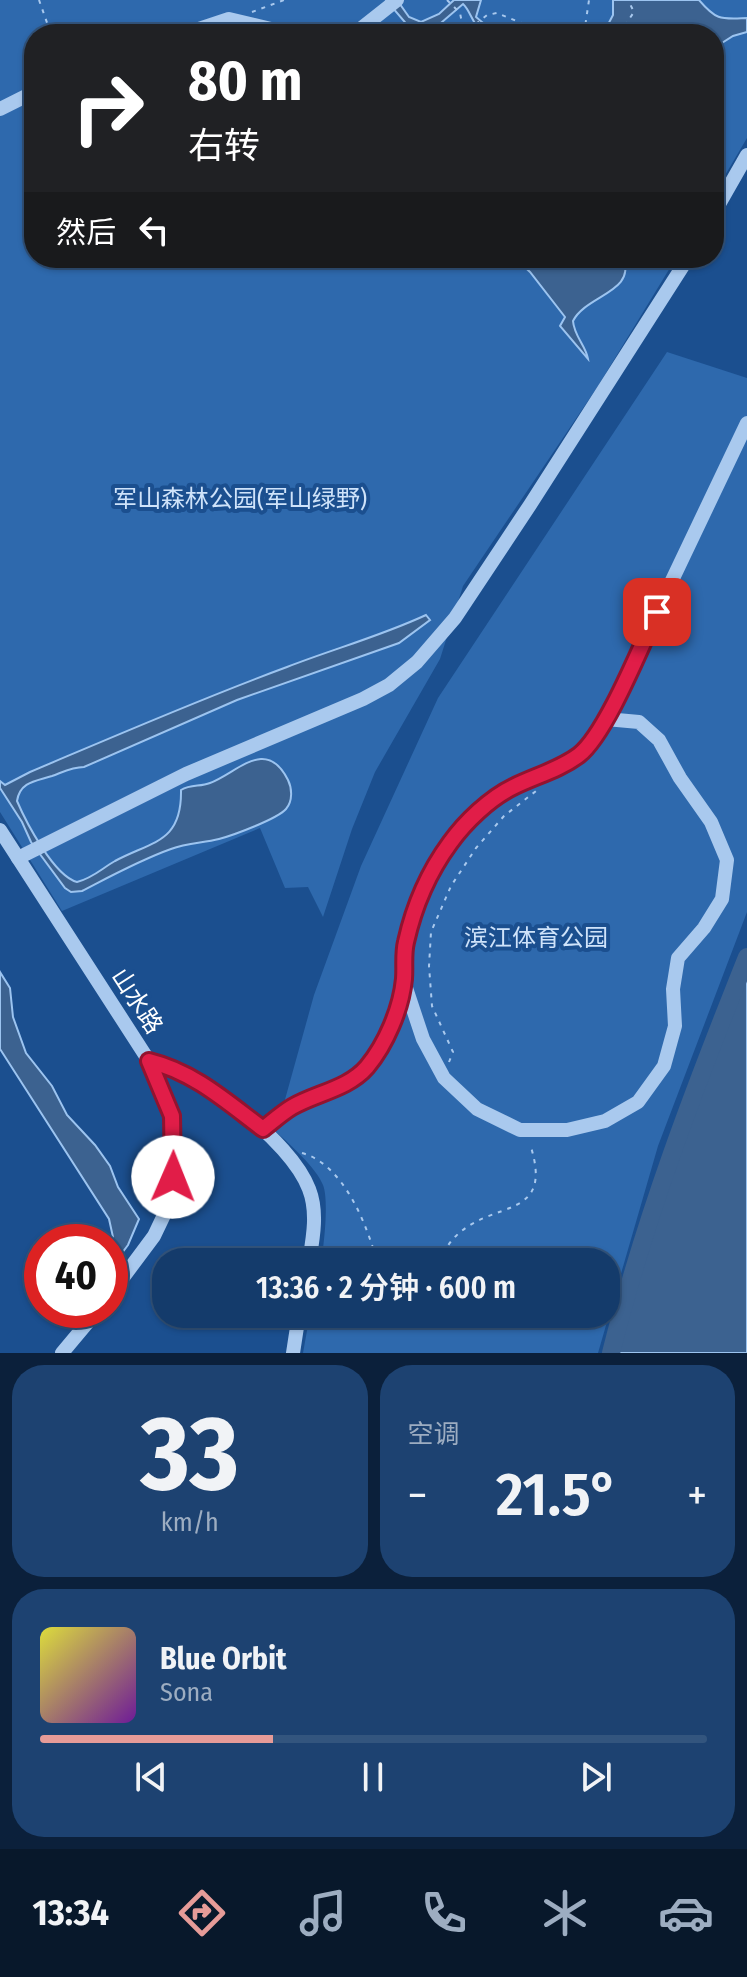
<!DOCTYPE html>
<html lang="zh">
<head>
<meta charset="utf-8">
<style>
  body { margin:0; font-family:"Fira Sans Condensed","Noto Sans SC",sans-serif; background:#1d4271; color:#f1f3f6; height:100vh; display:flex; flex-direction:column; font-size:30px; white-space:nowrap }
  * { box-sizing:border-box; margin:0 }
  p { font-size:26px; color:#9dadc1 }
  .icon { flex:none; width:44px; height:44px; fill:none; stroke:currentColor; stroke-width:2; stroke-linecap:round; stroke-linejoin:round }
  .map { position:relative; height:1353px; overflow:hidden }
  .drawer { display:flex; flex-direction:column; gap:12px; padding:12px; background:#0b203b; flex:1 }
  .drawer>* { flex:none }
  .top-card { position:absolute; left:24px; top:24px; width:700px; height:244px; border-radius:32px; box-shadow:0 2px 6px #0004,0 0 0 2px #33557e; background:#202124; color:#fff; overflow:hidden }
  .speed { position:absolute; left:24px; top:1224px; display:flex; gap:16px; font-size:40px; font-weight:700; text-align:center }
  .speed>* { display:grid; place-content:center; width:104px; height:104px; border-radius:50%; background:#143b6b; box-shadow:0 2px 6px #0004,0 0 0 2px #33557e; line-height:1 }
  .speed .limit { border:12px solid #d22; background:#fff; color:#111 }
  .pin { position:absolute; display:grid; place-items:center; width:68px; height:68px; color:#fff; margin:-34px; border-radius:16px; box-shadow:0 4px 12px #0006 }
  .me { position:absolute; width:88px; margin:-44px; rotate:1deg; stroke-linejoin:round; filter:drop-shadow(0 0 6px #0008) }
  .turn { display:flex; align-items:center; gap:28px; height:168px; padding:0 32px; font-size:36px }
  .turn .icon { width:104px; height:104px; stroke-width:2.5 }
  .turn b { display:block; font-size:56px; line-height:68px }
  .then { display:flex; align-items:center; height:76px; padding:0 32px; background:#0003; gap:16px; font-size:30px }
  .big { font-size:60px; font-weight:600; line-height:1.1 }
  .drawer .tile { flex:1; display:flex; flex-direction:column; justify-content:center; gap:12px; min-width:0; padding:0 28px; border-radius:32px; background:#1d4271 }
  .drawer .dial { align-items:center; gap:0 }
  .dial b { font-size:104px; line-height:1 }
  .song { display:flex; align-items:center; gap:24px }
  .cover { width:96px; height:96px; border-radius:12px; background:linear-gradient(135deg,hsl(60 70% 55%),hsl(280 70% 35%)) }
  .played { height:8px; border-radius:4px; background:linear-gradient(90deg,#e69b98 35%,#33557e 35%) }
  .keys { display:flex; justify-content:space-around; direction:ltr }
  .heat { display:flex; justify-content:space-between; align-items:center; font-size:44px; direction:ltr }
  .drawer .tiles { flex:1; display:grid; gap:12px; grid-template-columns:1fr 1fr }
  .tile:last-child { grid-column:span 2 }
  .trip { position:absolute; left:152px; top:1248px; width:468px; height:80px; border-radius:32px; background:#143b6b; box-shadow:0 2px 6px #0004,0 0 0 2px #33557e; font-weight:600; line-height:80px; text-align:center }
  .menu { display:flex; height:128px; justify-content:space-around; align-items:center; background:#08182b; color:#9dadc1 }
  .menu .icon { width:56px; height:56px }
  .menu .on { color:#e69b98 }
  .menu b { font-size:36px; color:#f1f3f6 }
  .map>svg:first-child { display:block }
  .green { fill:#2e69ad }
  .water { fill:#3c6290; stroke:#9cc4f0; stroke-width:2 }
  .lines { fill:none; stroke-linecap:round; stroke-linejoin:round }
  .river { stroke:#3c6290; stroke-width:18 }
  .path { stroke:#a9c9ee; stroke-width:2; stroke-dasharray:4 6; stroke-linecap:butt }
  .minor { stroke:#a9c9ee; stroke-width:14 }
  .route-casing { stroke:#92132f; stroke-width:20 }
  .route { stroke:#e11d48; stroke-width:14 }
  .labels { text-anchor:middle; stroke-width:8; stroke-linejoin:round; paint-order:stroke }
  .park-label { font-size:24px; fill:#cfe3fa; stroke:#1b4f8f }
  .street-label { font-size:24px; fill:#fff; stroke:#1b4f8f }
</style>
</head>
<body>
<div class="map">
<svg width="747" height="1353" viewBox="0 0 747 1353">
  <rect width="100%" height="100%" fill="#1b4f8f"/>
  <g class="green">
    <polygon points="0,0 747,0 747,138 714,194 714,34 34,34 34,258 676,258 598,386 463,586 440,659 375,772 352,829 323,917 308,887 285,888 260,828 62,911 0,812"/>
    <path d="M667,352L747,378V912L658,1146L598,1353H303L310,1314H606V1262H321C324,1246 329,1200 323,1185C317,1169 289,1143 276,1132L314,995L361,866L438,698Z"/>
  </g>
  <g class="water">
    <path d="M386,0H397L409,17L421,22L439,14L454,0H481L476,17L489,28L501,29L508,34H484C471,23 471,11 463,4L428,34H415Z"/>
    <path d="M613,0H699C717,21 721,19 747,18V32L733,36L714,48V34H603L613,15Z"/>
    <path d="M515,258H623C637,292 586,295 573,321C574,336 586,346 588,359L560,326L565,317L530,272Z"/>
    <path d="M426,615L430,620L399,643L237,700L84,767C72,767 63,772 52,776C37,781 20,781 17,801C26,822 54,876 77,882C93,878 101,869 115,861C152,841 182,843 181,790C191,784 200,787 210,783C237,773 266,736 288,780C292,788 293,801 286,809C277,819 234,835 219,839C203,843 187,843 171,849C140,860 111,876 82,891L71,892L65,888L31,842L22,822L0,788V781L5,785L30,772C115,736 200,699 287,667C333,649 381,636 426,615Z"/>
    <path d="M747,957V1353H611C645,1217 695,1087 747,957Z"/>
    <polygon points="0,972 10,988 13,1017 26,1053 52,1086 67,1115 95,1145 110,1166 118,1187 139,1219 128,1245 110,1269 113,1237 109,1219 0,1049"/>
  </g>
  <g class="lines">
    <path class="river" d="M611,1353C645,1217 695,1087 747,957"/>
    <g class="path">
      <polyline points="39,0 51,34"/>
      <polyline points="447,0 460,13 463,28 467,31 487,15 497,13 548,34"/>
      <polyline points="252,12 284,0"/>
      <polyline points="584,34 589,0"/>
      <polyline points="619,34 634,12 628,0"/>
      <polyline points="449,1062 453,1052 432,1006 429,966 431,932 451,886 476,848 504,816 536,791"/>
      <path d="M302,1153C343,1164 367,1224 377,1262"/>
      <path d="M438,1262C443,1254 449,1242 456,1236C493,1199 555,1221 530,1144"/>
      <polyline points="394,1314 403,1324 419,1314"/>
    </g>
    <g class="minor">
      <polyline points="184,34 229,19 292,34"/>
      <polyline points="354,34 397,0"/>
      <polyline points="0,109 34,92"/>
      <polyline points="714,213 747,155"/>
      <polyline points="0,830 149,1061 172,1116 173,1177 165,1213 154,1236 110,1295"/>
      <polyline points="18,858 186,774 363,699 389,685 417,662 455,618 530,505 688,258"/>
      <polyline points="404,982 423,1039 444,1078 477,1109 520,1130 567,1130 605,1121 638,1102 664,1066 675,1026 673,989 678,958 704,928 722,899 727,860 711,822 680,778 659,740 639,722 606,719"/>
      <path d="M149,1061C199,1073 290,1139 309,1189C318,1212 313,1238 309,1262"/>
      <polyline points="263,1129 289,1108 347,1083 365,1069 385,1040 398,1005 404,982 405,946 415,906 430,873 451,840 478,813 511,788 555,770 581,753 606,719 747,423"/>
      <polyline points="62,1353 98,1310"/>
      <polyline points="293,1353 299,1314"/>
    </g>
  </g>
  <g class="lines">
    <defs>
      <path id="route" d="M173,1177L172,1116L149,1061C194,1072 227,1102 263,1129C272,1122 282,1113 292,1107C316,1093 348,1089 367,1067C386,1044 401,1009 404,979C405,967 403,954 406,942C414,906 428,873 450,843C465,822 490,798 513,787C535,776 559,770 579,755C606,734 641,646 657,612"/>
    </defs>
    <use href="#route" class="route-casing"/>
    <use href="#route" class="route"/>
  </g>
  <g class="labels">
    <g class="park-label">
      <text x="240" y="507">军山森林公园(军山绿野)</text>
      <text x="536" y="946">滨江体育公园</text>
    </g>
    <g class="street-label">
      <text transform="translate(137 1001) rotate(57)" y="8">山水路</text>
    </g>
  </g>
</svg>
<div class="speed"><div class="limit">40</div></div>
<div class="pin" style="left:657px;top:612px;background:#d93025"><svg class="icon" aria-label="arrive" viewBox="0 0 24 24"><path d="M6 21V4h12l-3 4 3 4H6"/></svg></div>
<svg class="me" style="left:173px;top:1177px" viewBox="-20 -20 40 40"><circle r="19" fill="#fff"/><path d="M0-13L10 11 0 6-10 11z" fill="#e11d48"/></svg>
<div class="trip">13:36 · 2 分钟 · 600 m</div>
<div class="top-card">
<div class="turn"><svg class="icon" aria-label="right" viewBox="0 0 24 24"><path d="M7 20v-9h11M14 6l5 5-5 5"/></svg><div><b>80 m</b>右转</div></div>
<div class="then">然后<svg class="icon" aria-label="left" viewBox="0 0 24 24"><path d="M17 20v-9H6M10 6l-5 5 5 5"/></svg></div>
</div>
</div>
<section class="drawer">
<div class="tiles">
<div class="tile dial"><b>33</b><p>km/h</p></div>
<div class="tile"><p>空调</p>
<div class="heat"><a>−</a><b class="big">21.5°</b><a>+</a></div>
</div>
<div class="tile">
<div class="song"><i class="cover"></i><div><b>Blue Orbit</b><p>Sona</p></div></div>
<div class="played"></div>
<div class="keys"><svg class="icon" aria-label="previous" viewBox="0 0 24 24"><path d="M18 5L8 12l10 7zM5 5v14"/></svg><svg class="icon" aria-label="pause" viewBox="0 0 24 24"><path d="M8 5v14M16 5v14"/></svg><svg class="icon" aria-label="next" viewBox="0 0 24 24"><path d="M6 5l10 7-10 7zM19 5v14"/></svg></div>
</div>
</div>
</section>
<nav class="menu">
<b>13:34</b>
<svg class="icon on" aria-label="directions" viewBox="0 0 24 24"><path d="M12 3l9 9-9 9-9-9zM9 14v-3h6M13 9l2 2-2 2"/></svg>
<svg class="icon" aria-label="music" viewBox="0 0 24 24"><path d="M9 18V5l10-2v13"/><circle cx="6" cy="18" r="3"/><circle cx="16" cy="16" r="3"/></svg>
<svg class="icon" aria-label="phone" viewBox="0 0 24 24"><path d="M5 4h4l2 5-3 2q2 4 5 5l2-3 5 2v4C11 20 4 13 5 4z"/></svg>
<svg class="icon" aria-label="climate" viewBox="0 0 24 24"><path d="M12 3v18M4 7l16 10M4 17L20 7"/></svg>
<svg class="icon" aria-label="car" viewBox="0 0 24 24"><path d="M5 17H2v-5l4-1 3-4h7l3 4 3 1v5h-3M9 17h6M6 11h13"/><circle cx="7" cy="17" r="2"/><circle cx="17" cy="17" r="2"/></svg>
</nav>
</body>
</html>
